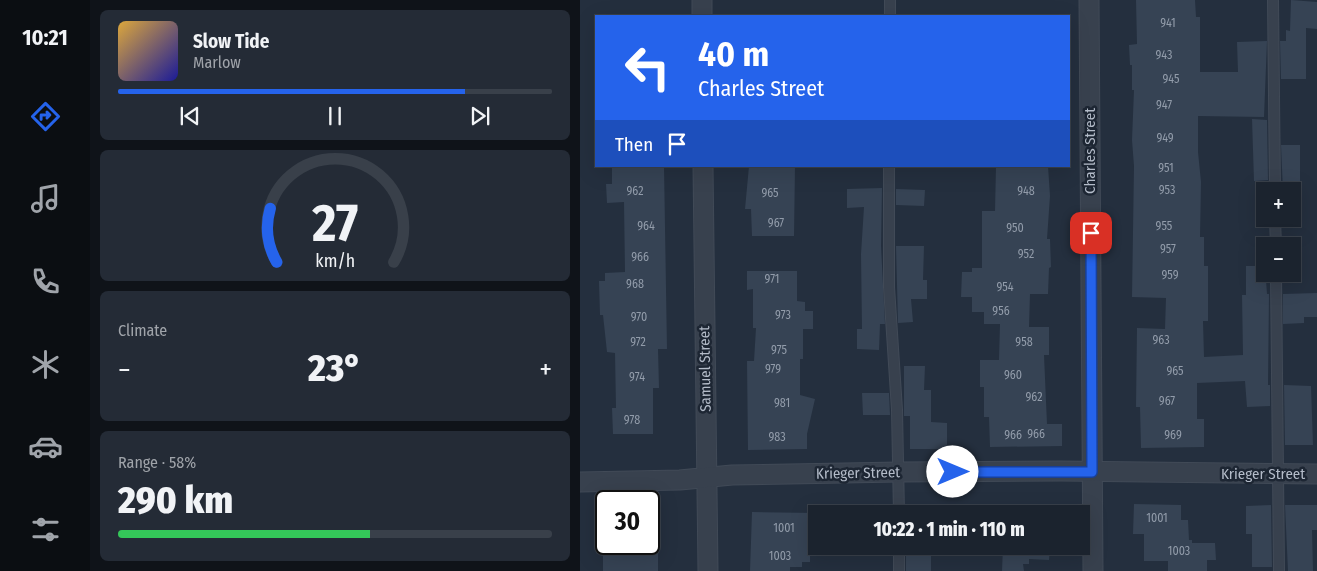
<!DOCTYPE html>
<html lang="en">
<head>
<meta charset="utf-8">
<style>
  body { margin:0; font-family:"Fira Sans Condensed",sans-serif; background:#242b36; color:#f1f3f6; height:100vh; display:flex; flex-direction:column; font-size:19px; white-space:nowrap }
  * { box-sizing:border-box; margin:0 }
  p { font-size:16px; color:#a0a4aa }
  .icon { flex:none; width:28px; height:28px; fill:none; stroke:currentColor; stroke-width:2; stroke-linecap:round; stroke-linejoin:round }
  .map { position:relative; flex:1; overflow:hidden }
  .drawer { display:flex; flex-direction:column; gap:10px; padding:10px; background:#0f1319; width:490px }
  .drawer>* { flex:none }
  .hud { position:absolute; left:15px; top:15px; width:475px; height:152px; border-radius:0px; box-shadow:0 5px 20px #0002,0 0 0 1px #39404a; background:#2563eb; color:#fff; overflow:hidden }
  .fabs { position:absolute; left:676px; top:182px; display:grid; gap:10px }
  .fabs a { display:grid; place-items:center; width:45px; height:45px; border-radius:0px; background:#1b232e; box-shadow:0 5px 20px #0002,0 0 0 1px #39404a; font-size:25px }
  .speed { position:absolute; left:15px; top:490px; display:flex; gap:10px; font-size:25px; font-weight:700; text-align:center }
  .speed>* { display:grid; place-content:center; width:65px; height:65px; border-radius:50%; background:#1b232e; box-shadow:0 5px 20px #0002,0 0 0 1px #39404a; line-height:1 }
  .speed .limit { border:2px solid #111; border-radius:8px; background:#fff; color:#111 }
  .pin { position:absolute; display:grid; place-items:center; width:42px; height:42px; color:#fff; margin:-21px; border-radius:10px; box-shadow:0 2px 8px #0006 }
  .me { position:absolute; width:55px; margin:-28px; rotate:90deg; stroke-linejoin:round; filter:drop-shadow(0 0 4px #0008) }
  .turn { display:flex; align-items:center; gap:18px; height:105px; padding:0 20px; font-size:22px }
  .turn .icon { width:65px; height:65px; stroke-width:2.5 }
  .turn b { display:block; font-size:35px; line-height:42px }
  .then { display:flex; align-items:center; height:48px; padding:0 20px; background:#0003; gap:10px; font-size:19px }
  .big { font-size:38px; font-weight:800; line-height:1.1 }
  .drawer .tile { flex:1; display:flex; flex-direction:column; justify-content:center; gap:8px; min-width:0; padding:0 18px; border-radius:8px; background:#242b36 }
  .drawer .dial { align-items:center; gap:0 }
  .dial svg { height:130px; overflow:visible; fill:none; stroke:#39404a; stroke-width:7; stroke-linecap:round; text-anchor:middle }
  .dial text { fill:#f1f3f6; stroke:none }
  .song { display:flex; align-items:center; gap:15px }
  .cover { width:60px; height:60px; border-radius:8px; background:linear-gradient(135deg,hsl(40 70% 55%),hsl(240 70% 35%)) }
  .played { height:5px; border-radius:2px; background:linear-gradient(90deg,#2563eb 80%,#39404a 80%) }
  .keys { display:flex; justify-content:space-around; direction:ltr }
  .heat { display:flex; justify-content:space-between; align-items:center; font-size:28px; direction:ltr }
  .charge { height:8px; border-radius:4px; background:linear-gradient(90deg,#34c759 58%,#39404a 0) }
  .trip { position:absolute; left:228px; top:505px; width:282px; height:50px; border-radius:0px; background:#1b232e; box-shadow:0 5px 20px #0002,0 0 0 1px #39404a; font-weight:800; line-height:50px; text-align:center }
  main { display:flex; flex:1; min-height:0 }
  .tabs { display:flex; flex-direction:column; width:90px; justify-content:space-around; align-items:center; background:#0b0e12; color:#a0a4aa }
  .tabs .icon { width:35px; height:35px }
  .tabs .on { color:#2563eb }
  .tabs b { font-size:22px; color:#f1f3f6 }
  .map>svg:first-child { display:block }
  .building { fill:#364354 }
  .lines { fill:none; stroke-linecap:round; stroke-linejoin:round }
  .lane-casing { stroke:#414a57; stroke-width:12 }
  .street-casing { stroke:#414a57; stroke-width:21 }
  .lane { stroke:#38414e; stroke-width:10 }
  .street { stroke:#38414e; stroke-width:19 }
  .route-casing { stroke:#184099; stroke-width:12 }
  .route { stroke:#2563eb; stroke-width:9 }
  .labels { text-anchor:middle; stroke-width:5; stroke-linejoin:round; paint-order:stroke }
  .number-label { font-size:12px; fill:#929caa }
  .street-label { font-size:15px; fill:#b4bcc9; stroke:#1d2633 }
</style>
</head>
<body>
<main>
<nav class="tabs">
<b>10:21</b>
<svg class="icon on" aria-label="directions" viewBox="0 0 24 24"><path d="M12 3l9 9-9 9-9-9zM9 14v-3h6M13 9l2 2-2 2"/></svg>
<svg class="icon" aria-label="music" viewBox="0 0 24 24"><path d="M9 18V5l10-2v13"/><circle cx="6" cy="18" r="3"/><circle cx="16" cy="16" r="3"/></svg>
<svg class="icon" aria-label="phone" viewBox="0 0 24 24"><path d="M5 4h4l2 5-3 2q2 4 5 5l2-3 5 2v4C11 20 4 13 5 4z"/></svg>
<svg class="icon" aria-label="climate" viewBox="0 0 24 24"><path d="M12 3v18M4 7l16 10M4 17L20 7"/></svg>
<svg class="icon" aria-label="car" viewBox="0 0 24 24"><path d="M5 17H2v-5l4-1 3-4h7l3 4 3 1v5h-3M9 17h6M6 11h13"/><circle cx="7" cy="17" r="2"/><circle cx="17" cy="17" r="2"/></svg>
<svg class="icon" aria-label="filters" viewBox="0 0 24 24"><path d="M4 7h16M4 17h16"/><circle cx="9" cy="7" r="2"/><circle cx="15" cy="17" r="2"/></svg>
</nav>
<section class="drawer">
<div class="tile">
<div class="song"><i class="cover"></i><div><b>Slow Tide</b><p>Marlow</p></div></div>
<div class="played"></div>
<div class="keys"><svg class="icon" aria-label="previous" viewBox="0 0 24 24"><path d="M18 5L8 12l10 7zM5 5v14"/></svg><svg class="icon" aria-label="pause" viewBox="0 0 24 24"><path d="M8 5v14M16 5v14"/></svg><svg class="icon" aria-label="next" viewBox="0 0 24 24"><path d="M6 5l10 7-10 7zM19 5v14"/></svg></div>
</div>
<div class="tile dial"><svg viewBox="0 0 100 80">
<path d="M14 69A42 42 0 1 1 86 69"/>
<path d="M14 69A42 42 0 0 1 10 36" stroke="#2563eb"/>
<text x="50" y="56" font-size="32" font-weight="700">27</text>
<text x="50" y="72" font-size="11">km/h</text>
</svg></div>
<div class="tile"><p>Climate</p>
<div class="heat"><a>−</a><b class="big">23°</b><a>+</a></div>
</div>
<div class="tile"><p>Range · 58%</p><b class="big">290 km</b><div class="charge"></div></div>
</section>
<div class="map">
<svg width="737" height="571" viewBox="0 0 737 571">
  <rect width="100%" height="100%" fill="#242f3e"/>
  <g class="building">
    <polygon points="556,0 615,0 616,17 620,17 620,72 658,72 657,42 687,41 684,117 618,116 618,152 621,182 620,237 624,237 624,266 628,266 628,321 623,321 624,357 663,355 662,295 666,295 666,266 685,266 687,294 689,294 688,385 690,385 690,406 667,407 665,381 617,383 617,419 624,419 624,447 561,448 560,407 556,407 557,328 585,329 586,298 552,297 554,166 552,140 554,90 552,90 552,65 550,65 549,45 557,44"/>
    <polygon points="711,0 737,2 737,29 726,28 726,79 701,79 700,41 706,41 706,30 710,31"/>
    <polygon points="672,119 687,120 688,180 674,181"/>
    <polygon points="701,145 720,145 720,191 703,191"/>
    <polygon points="32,166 84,166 87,349 78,349 79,388 73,388 73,434 33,434 32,408 36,408 35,353 27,352 23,315 20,315 19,281 25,281 25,273 45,272 44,202 27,203 26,184 32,184"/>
    <polygon points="169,166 215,166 214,236 172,236 171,209 165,209"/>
    <polygon points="416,166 468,166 470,196 467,239 470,239 471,267 469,268 468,294 450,294 449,327 469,327 469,355 464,355 467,424 482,424 482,446 410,447 409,417 404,417 404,387 400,387 400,360 419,360 420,324 404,324 404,312 392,312 392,297 381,297 382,272 392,272 392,268 402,268 402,211 415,211"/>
    <polygon points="302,188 301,246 305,324 300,324 299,350 277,349 277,329 282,329 281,254 284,207 267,208 267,189"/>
    <polygon points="316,189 345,190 344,206 316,205"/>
    <polygon points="316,246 344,246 343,280 347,280 347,299 331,299 333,322 318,323"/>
    <polygon points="167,271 217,271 217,301 225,302 225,311 233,311 233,329 223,329 223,359 220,359 220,395 235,399 227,434 227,449 168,450 167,361 174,361 176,328 173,328 173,289 167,290"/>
    <polygon points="737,293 737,317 724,317 724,323 703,324 703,294"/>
    <polygon points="324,366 345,366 344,390 351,390 351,422 367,423 367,449 330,449 330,416 324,416"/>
    <polygon points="704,385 731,386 733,445 705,445"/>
    <polygon points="282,393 309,393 310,415 283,415"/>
    <polygon points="554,504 601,505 601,520 608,520 609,540 612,540 612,543 635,543 636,560 627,560 627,571 588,571 588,561 564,561 564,534 553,534"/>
    <polygon points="423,505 471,505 470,514 423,514"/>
    <polygon points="691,505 692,567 672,567 672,534 666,534 666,506"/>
    <polygon points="705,505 737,505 737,530 732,530 733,571 708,571"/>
    <polygon points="172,512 236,513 236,538 230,538 230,562 222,562 222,567 210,567 210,571 170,571"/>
    <rect x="23" y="544" width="55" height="27"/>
    <rect x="326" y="546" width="25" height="25"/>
    <polygon points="423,546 470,546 469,560 449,559 449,564 443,564 444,571 422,571"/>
  </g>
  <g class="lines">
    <defs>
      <g id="lane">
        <polyline points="693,0 695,191"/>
        <polyline points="310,16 310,0"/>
        <polyline points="309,166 309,287 317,410 319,514"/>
        <polyline points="695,219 696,246"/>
        <polyline points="696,274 699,571"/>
        <polyline points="319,546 319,571"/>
      </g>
      <g id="street">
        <polyline points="122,0 122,16"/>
        <polyline points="509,0 513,571"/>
        <polyline points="123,166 128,571"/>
        <polyline points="0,482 100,480 152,475 319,472 481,471 737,474"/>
      </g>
    </defs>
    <use href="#lane" class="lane-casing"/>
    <use href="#street" class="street-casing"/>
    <use href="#lane" class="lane"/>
    <use href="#street" class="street"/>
  </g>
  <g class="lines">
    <defs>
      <polyline id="route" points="373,472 512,472 511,233"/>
    </defs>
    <use href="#route" class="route-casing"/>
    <use href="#route" class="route"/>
  </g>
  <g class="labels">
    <g class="number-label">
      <text x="588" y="27">941</text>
      <text x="584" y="59">943</text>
      <text x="591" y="83">945</text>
      <text x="584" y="109">947</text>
      <text x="585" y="142">949</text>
      <text x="586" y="172">951</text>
      <text x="587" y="194">953</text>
      <text x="55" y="195">962</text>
      <text x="446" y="195">948</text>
      <text x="190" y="197">965</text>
      <text x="196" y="227">967</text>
      <text x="66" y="230">964</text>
      <text x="584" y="230">955</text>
      <text x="435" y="232">950</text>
      <text x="588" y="253">957</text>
      <text x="446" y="258">952</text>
      <text x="60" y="261">966</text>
      <text x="590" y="279">959</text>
      <text x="192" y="283">971</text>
      <text x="55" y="288">968</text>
      <text x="425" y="291">954</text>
      <text x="421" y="315">956</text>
      <text x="203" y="319">973</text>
      <text x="59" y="321">970</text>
      <text x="581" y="344">963</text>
      <text x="58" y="346">972</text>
      <text x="444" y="346">958</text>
      <text x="199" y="354">975</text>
      <text x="193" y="373">979</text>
      <text x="595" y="375">965</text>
      <text x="433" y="379">960</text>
      <text x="57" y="381">974</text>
      <text x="454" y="401">962</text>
      <text x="587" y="405">967</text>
      <text x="202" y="407">981</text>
      <text x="52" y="424">978</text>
      <text x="456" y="438">966</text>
      <text x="433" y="439">966</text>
      <text x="593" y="439">969</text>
      <text x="197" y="441">983</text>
      <text x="577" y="522">1001</text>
      <text x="204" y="532">1001</text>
      <text x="599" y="555">1003</text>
      <text x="200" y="560">1003</text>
    </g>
    <g class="street-label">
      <text transform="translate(510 151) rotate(-90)" y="5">Charles Street</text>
      <text transform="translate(125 369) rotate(-91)" y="5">Samuel Street</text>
      <text transform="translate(278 473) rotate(-1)" y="5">Krieger Street</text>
      <text x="683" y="479">Krieger Street</text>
    </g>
  </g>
</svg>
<div class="fabs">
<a>+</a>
<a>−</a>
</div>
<div class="speed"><div class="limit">30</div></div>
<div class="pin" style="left:511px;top:233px;background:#d93025"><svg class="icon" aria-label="arrive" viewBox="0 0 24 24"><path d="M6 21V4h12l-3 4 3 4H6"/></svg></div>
<svg class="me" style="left:373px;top:472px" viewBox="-20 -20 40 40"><circle r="19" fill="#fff"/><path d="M0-13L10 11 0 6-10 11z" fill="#2563eb"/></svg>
<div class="trip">10:22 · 1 min · 110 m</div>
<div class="hud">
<div class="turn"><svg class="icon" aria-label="left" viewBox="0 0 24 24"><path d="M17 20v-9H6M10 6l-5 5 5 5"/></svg><div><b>40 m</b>Charles Street</div></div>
<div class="then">Then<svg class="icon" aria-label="arrive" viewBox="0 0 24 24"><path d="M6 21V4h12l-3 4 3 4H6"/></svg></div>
</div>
</div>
</main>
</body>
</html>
